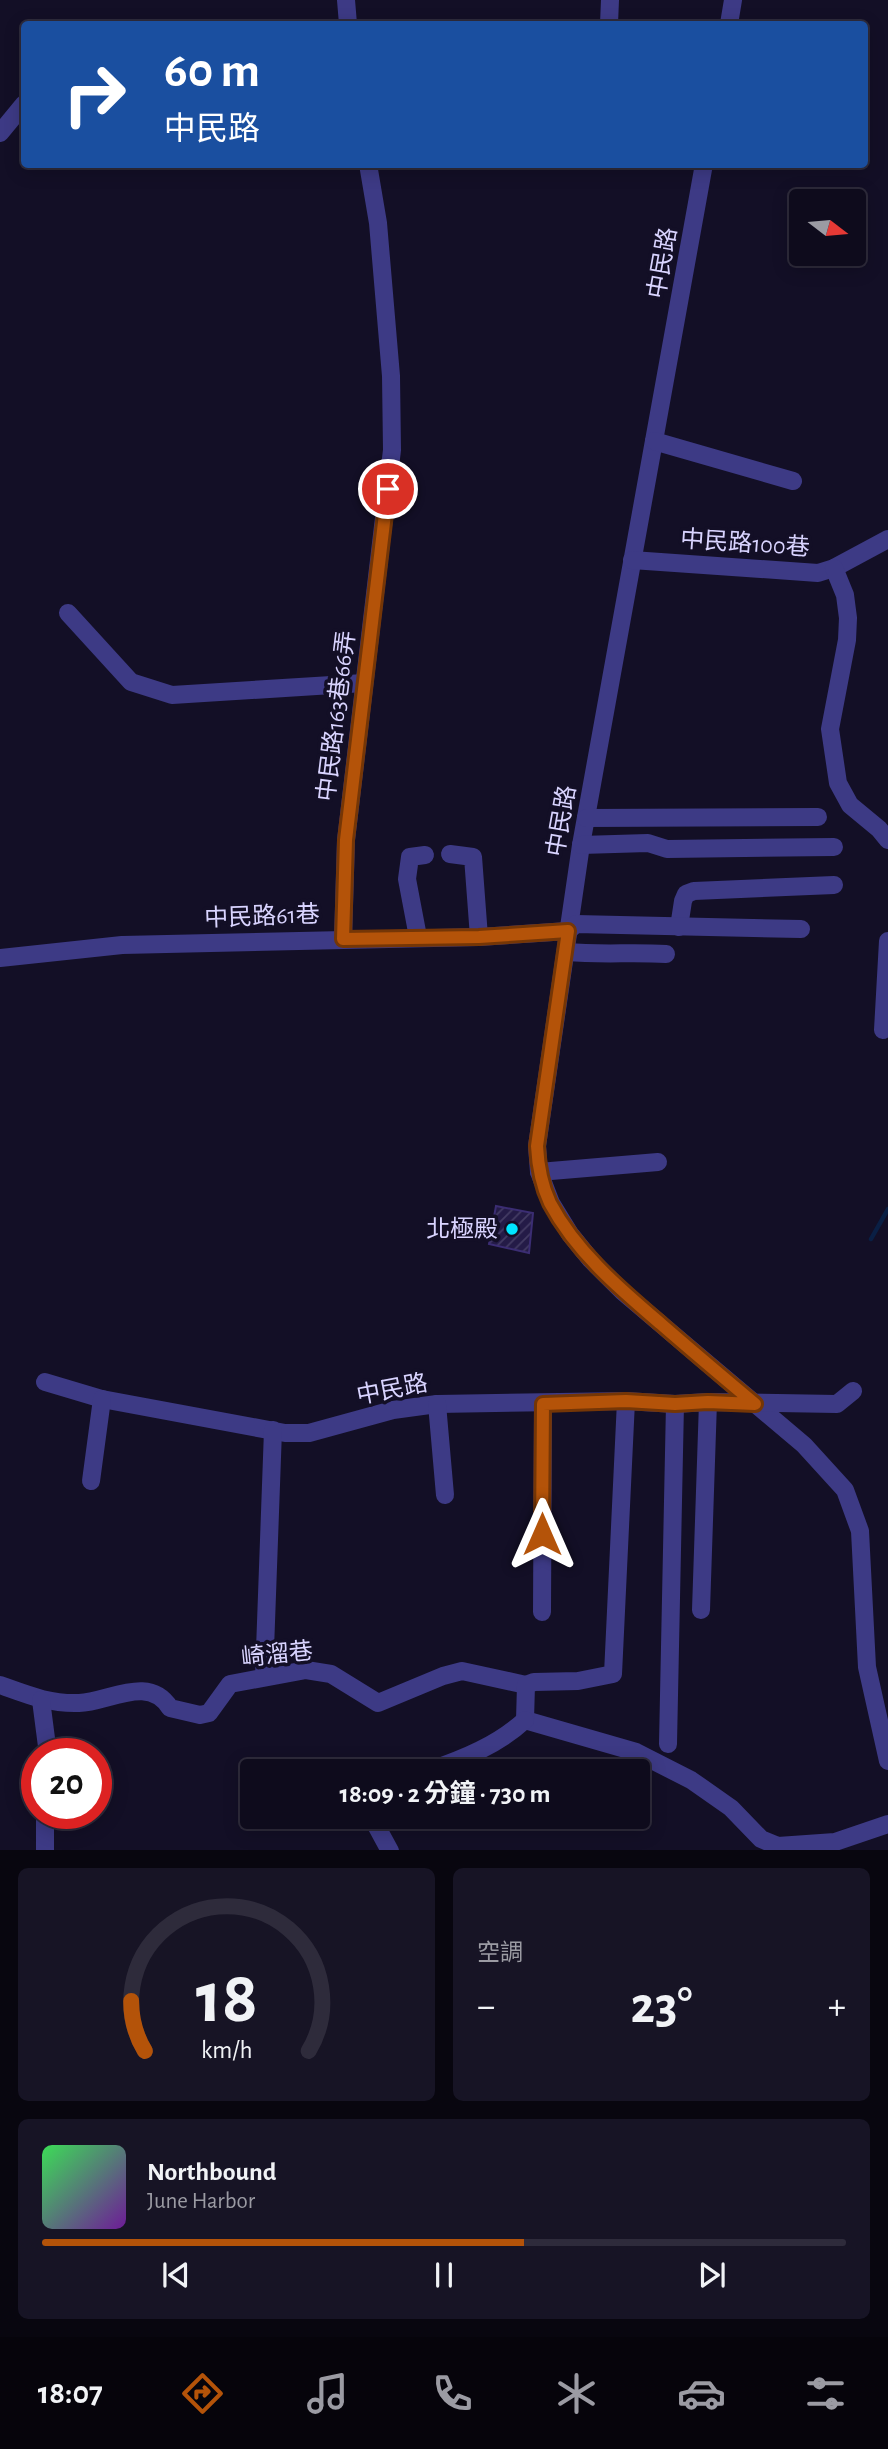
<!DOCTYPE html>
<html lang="zh-TW">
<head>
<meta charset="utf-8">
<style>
  body { margin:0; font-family:"Alegreya Sans","Noto Sans TC",sans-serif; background:#171425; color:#f1f3f6; height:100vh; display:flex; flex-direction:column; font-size:26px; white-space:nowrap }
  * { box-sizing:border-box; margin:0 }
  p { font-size:23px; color:#9b9ba3 }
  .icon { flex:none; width:38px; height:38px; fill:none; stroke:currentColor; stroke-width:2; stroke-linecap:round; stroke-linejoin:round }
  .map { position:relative; height:1850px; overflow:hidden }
  .sheet { display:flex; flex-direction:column; gap:18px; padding:18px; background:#08060f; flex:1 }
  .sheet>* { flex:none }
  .hud { position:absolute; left:21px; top:21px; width:847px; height:147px; border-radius:7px; box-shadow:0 4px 18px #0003,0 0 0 2px #2e2b3b; background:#1a4fa0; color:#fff; overflow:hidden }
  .needle { width:46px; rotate:106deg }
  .buttons { position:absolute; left:789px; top:189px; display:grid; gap:14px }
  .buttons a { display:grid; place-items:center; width:77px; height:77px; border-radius:7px; background:#0e0b1c; box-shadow:0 4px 18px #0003,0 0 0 2px #2e2b3b; font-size:35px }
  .speed { position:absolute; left:21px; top:1738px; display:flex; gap:14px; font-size:35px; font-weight:700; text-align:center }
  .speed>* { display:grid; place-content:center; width:91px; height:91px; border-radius:50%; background:#0e0b1c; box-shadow:0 4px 18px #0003,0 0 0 2px #2e2b3b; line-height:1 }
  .speed .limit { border:10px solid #d22; background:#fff; color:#111 }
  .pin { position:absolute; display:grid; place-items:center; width:60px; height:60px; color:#fff; margin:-30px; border:4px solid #fff; border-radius:50%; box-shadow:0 2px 7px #0007 }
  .me { position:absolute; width:77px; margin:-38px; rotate:0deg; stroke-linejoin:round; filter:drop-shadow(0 0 5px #0008) }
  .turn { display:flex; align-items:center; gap:24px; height:147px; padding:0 28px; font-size:32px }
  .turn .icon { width:91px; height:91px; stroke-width:2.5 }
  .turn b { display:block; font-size:49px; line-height:60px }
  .big { font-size:52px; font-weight:700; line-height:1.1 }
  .sheet .widget { flex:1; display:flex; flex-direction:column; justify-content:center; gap:10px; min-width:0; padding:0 24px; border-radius:10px; background:#171425 }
  .sheet .dial { align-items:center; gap:0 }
  .dial svg { height:182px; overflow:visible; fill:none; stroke:#2e2b3b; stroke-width:7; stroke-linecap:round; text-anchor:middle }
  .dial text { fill:#f1f3f6; stroke:none }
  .song { display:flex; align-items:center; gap:21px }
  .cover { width:84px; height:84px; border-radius:10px; background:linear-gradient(135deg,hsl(130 70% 55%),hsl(280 70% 35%)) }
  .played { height:7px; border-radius:4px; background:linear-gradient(90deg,#b45309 60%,#2e2b3b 60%) }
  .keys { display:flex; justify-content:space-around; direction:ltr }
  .heat { display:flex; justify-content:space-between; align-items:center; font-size:38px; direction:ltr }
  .sheet .tiles { flex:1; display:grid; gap:18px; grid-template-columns:1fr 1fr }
  .widget:last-child { grid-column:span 2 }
  .trip { position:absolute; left:240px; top:1759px; width:410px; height:70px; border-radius:7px; background:#0e0b1c; box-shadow:0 4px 18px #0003,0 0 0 2px #2e2b3b; font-weight:700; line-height:70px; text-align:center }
  .dock { display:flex; height:112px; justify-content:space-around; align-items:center; background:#06040b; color:#9b9ba3 }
  .dock .icon { width:49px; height:49px }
  .dock .selected { color:#b45309 }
  .dock b { font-size:32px; color:#f1f3f6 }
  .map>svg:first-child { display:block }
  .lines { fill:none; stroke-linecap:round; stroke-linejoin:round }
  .stream { stroke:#0a1f44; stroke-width:4.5 }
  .building { fill:url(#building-hatch); stroke:#3b2d73; stroke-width:2 }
  .minor { stroke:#3d3a85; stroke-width:18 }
  .route-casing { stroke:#753606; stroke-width:18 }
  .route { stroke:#b45309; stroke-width:12 }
  .poi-dot { fill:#00e5ff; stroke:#130f26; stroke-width:2.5 }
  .labels { text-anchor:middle; stroke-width:7; stroke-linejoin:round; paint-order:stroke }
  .street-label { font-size:24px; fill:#d9d4ff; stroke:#130f26 }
  .poi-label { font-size:24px; fill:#d9d4ff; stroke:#130f26; text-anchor:end }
</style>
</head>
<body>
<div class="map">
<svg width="888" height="1851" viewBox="0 0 888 1851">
  <defs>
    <pattern id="building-hatch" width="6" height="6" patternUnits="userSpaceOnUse" patternTransform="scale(1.75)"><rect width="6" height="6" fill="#241b47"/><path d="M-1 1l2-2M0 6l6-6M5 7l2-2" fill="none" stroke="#433b63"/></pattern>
  </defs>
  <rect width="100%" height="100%" fill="#130f26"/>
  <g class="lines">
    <polyline class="stream" points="871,1239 888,1209"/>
  </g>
  <polygon class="building" points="496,1206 533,1213 529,1253 489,1244"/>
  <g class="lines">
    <g class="minor">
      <polyline points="346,0 348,24"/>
      <polyline points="609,24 610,0"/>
      <polyline points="729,24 733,0"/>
      <polyline points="0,133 24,104"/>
      <polyline points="704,164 581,845 537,1146 539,1172 551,1203 570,1234 591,1260 623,1292 804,1445 845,1490 860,1531 867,1667 888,1761"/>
      <polyline points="654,441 793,481"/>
      <polyline points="632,560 818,573 834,568 888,539"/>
      <polyline points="834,568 845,595 848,618 847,640 830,729 838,783 850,805 879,829 888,840"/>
      <polyline points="68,613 131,682 172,695 364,683"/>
      <polyline points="586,818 818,817"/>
      <polyline points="581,845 648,843 667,849 834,847"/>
      <polyline points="450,854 473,857 479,937"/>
      <polyline points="679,927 683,901 686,894 694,891 834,885"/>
      <polyline points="418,937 407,879 410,857 425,855"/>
      <polyline points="343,939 346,840 392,450 391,376 378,223 368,164"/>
      <path d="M567,952C600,955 633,952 666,954"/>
      <polyline points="0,958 122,945 479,937 568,931 576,924 801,929"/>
      <polyline points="883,1030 888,941"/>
      <polyline points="539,1172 658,1162"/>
      <polyline points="45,1382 102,1399 285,1433 309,1433 393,1410 437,1404 626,1401 675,1404 708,1402 837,1404 853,1391"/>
      <polyline points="437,1404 445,1495"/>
      <polyline points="91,1481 102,1399"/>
      <polyline points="701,1610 708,1402"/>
      <polyline points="542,1612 543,1404"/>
      <polyline points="264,1677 273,1430"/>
      <path d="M0,1685C28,1695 49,1704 79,1703C109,1702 149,1674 170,1708L200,1715L209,1713L230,1684L306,1670L331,1674L378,1703L443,1676L462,1671L526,1685"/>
      <polyline points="41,1700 48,1754"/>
      <polyline points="525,1720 636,1752 691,1780 731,1808 761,1839 778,1846 835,1842 888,1824"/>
      <polyline points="525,1720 526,1685 534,1682 578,1681 613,1674 626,1401"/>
      <polyline points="668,1744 675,1404"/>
      <path d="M428,1771C463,1759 498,1745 525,1720"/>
      <polyline points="45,1813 45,1851"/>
      <polyline points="371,1816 390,1851"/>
    </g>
  </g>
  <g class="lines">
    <defs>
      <path id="route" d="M388,489L346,840L343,939L479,937L568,931L537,1146C538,1166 541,1184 550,1203C576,1252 620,1289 661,1324C692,1351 724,1378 755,1404L708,1402L675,1404L626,1401L543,1404L542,1534"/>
    </defs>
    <use href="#route" class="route-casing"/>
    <use href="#route" class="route"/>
  </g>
  <circle class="poi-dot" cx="512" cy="1229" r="7"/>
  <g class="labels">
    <g class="street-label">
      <text transform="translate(662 263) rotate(-80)" y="8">中民路</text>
      <text transform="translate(745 543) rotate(4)" y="8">中民路100巷</text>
      <text transform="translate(336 716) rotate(-83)" y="8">中民路163巷66弄</text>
      <text transform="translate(561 821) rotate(-80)" y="8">中民路</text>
      <text transform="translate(262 916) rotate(-2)" y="8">中民路61巷</text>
      <text transform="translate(392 1389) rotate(-11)" y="8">中民路</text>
      <text transform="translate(277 1654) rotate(-6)" y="8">崎溜巷</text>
    </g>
    <g class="poi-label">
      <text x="498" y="1237">北極殿</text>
    </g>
  </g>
</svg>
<div class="buttons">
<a><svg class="needle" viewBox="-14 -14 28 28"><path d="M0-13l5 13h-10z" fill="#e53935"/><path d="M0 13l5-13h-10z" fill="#9b9ba3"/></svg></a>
</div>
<div class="speed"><div class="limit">20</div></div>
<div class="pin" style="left:388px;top:489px;background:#d93025"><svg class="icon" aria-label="arrive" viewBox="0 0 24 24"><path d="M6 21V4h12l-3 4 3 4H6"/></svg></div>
<svg class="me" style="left:542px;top:1534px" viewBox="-20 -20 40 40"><path d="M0-17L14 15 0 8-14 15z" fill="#b45309" stroke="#fff" stroke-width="4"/></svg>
<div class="trip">18:09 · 2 分鐘 · 730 m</div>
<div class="hud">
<div class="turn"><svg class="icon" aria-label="right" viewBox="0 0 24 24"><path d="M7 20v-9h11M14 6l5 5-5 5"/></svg><div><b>60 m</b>中民路</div></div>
</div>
</div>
<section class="sheet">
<div class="tiles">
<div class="widget dial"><svg viewBox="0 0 100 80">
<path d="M14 69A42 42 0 1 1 86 69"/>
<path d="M14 69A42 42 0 0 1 8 47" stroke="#b45309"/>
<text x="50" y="56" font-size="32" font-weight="700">18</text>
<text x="50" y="72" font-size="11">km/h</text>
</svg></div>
<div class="widget"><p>空調</p>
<div class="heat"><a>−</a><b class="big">23°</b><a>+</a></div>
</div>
<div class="widget">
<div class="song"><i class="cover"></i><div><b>Northbound</b><p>June Harbor</p></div></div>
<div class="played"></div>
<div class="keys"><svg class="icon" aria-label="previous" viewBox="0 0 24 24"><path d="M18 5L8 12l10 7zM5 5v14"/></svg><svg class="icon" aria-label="pause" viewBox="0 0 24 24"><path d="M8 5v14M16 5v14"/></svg><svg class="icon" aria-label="next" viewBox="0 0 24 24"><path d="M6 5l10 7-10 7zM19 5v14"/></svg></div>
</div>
</div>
</section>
<nav class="dock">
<b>18:07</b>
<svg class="icon selected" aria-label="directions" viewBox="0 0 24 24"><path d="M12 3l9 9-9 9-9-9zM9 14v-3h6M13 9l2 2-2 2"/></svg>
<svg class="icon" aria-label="music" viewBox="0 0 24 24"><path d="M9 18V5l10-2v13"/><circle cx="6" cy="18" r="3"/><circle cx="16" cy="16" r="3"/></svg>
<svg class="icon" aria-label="phone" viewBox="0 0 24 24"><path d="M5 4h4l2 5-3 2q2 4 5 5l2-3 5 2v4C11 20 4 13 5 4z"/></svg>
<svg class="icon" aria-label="climate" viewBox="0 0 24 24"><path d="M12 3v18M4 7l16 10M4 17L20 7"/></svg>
<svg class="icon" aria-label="car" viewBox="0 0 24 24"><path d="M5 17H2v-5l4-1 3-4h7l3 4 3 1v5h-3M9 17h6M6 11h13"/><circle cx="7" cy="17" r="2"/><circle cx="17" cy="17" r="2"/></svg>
<svg class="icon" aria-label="filters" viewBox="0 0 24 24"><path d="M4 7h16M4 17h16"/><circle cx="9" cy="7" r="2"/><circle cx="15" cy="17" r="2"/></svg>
</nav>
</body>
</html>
